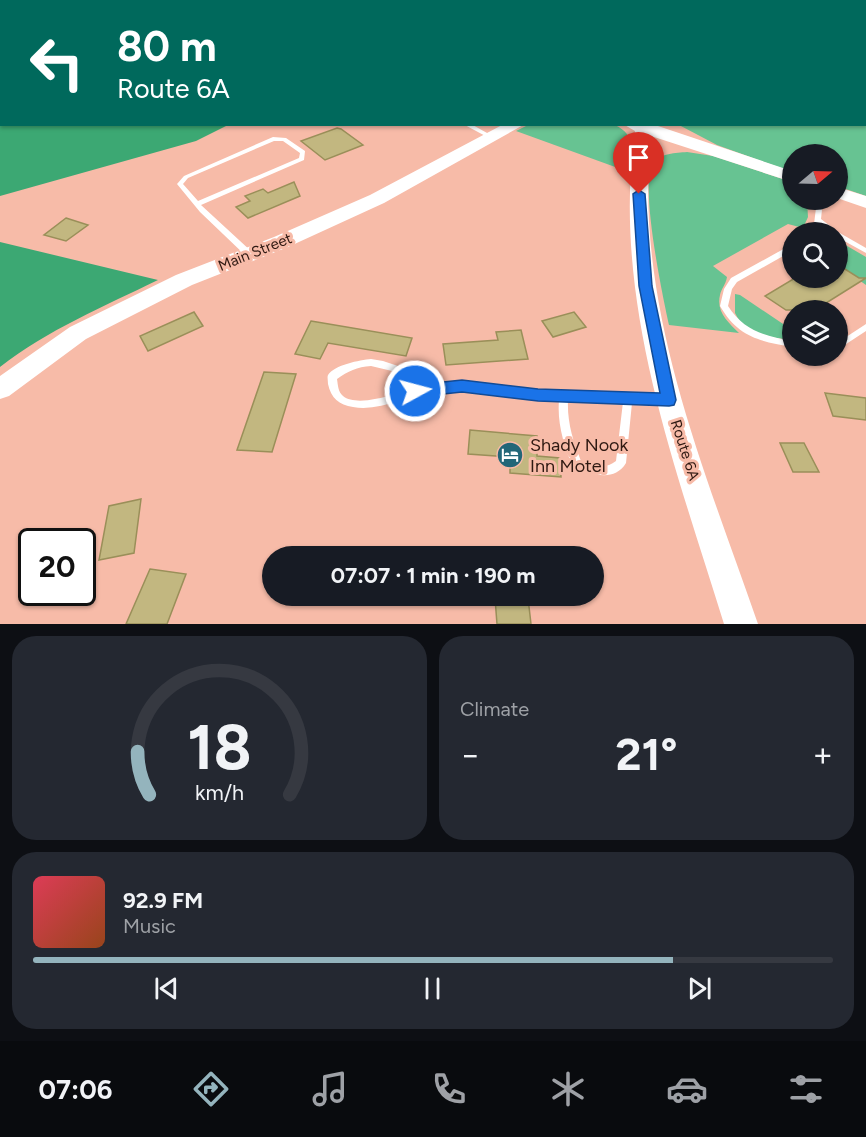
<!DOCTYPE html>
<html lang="en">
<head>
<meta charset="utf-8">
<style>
  body { margin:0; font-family:Figtree,sans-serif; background:#242831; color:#f1f3f6; height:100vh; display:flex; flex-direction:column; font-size:22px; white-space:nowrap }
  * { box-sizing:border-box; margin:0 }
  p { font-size:20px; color:#9ea1a6 }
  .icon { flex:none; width:33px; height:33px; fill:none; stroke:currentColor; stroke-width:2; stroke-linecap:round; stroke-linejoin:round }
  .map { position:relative; height:624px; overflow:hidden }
  .side { display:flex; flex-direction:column; gap:12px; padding:12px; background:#0d0f14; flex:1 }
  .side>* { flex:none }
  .top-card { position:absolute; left:0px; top:0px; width:867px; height:126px; box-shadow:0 2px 4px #0004; background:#00695c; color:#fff; overflow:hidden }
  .needle { width:39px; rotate:71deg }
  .tools { position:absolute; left:782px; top:144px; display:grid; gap:12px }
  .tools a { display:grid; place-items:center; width:66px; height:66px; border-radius:50%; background:#171b24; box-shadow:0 2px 4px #0004; font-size:30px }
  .speed { position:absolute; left:18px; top:528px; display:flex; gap:12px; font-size:30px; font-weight:700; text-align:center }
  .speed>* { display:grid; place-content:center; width:78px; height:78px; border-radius:50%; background:#171b24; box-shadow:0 2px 4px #0004; line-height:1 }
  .speed .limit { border:3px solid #111; border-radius:9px; background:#fff; color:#111 }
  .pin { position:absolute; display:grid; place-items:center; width:51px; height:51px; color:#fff; margin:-62px -26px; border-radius:50% 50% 50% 0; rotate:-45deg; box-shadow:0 0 6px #0007 }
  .pin .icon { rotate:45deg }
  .me { position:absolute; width:66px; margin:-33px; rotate:83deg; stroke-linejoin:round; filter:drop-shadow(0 0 4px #0008) }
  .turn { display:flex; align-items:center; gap:21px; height:126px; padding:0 18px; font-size:27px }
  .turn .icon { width:78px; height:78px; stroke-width:2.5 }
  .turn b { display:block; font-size:42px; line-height:51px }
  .big { font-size:45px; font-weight:700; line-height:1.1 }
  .side .tile { flex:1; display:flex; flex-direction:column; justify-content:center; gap:9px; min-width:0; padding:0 21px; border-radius:24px; background:#242831 }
  .side .dial { align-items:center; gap:0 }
  .dial svg { height:156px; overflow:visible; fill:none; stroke:#363941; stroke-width:7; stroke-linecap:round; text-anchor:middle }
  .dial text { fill:#f1f3f6; stroke:none }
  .song { display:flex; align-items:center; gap:18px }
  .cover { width:72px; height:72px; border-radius:9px; background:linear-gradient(135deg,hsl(350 70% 55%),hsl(20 70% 35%)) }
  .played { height:6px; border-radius:3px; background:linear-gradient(90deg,#94b4bd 80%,#363941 80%) }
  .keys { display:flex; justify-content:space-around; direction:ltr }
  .heat { display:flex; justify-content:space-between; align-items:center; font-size:33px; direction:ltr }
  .side .tiles { flex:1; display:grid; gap:12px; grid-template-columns:1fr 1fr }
  .tile:last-child { grid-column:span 2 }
  .trip { position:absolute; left:262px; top:546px; width:342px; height:60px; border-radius:30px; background:#171b24; box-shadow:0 2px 4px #0004; font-weight:700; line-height:60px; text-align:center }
  .dock { display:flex; height:96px; justify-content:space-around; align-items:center; background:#090b0e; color:#9ea1a6 }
  .dock .icon { width:42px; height:42px }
  .dock .current { color:#94b4bd }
  .dock b { font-size:27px; color:#f1f3f6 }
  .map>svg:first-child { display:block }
  .green { fill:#67c392 }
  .forest { fill:#3ca873 }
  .building { fill:#c2b780; stroke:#9a8f59; stroke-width:1.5 }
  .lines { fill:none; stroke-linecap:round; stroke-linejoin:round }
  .path { stroke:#b68777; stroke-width:2; stroke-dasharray:1.5 2; stroke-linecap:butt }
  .service { fill:#fff; fill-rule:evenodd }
  .secondary { fill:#fff; fill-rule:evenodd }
  .route { fill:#1a73e8; stroke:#114b97; stroke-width:1.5 }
  .labels { text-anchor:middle; stroke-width:6; stroke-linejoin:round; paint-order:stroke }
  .street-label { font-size:15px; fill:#2f1912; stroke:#f7bba8 }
  .near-poi-label { font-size:18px; fill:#2f1912; stroke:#f7bba8; text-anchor:start }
</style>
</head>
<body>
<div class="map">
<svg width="866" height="624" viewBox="0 0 866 624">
  <rect width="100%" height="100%" fill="#f7bba8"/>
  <g class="green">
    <polygon points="866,81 866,196 837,186 837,154 792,154 792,172 717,145 679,125 866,124"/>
    <path d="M528,125H615C637,136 632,151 629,172L516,131Z"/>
    <path d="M687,152L713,156L792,182V200H807L808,217L803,228L788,224L713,266L727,277C726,284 721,289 720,295C716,312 728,322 739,333L669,325C663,298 639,184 653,163C660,153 676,153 687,152Z"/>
    <polygon points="837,240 866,257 866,285 839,266 846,260 837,252"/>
    <path d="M735,294L740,295L792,330V340C769,337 746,336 735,313Z"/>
  </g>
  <g class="forest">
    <polygon points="0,0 480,0 485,1 2,2 2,124 228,125 196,141 0,196"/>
    <path d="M0,242L158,280C105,306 47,330 0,367Z"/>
  </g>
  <g class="building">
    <polygon points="337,128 341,129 363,145 325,160 301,141"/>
    <polygon points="294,182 300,196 248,218 236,207 250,201 245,196 263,189 268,193"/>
    <polygon points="66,218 88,225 66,241 44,235"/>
    <polygon points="837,264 859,278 866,278 815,310 786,310 765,296 795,278 837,278"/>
    <polygon points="194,312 203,326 148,351 140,336"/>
    <polygon points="574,312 586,327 553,337 542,321"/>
    <polygon points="311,321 412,338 406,356 328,343 320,359 295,354"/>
    <polygon points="521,330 528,359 446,365 443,344 498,340 496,332"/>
    <polygon points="264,372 296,374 272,452 237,450"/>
    <polygon points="825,393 866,398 866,420 833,416"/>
    <polygon points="470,430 537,436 537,456 560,458 561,477 510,473 510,457 468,454"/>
    <polygon points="780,443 804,443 819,472 793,472"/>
    <polygon points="141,499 134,553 99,560 109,506"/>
    <polygon points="150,569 186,574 167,624 126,624"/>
    <polygon points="495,598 528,598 531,624 497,624"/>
  </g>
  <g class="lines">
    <polyline class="path" points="131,2 157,0"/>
    <g class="service">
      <rect x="0" y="5" width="2" height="2"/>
      <polygon points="0,75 2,75 2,78 0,79"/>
      <polygon points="2,121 2,124 3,124 0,126 0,122"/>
      <polygon points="463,124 471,124 496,138 491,139"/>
      <path d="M273,137L286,138L305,151L304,160L201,205L252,252L253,254L249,256H246L200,212L177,184L184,176ZM274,141H283L300,153L299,158L198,201L183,184L188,178Z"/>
      <polygon points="817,200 823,200 821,219 838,232 866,248 866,253 837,237 837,232 830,232 820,225 819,232 813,232"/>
      <path d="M789,246H792V251L737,282L732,289L728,306C744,331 765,336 792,341V347C759,341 738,337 720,306L724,289L731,278Z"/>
      <polygon points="866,324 866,331 837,350 837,343"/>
      <path d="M371,359L383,361L398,366L433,384L461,383L539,391L668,396L671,397L673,400L671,403L668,404L632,403L626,463C614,483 591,474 573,467C564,446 557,424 559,400C518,398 476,387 434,392C408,395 380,412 353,407C339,405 331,398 328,384C328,381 327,377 328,375C334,365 360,360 371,359ZM371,366L392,371L421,386C404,391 359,409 343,396C338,392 338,385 337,379C348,371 357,367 371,366ZM568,400L623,402L616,461C605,470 593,465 581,461C573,441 567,422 568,400Z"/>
    </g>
    <g class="secondary">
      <rect x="683" y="0" width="12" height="2"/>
      <polygon points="504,124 525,124 384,203 288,247 192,285 86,339 9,396 0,399 0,376 70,327 176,275 274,237 370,195"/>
      <path d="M623,124H652L792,171V182L651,136C633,304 704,468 758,624H724C675,465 611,300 635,131Z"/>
      <polygon points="837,187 866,196 866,208 837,198"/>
    </g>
  </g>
  <polygon class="route" points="639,190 645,194 652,286 676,400 674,405 669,406 538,401 462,392 415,397 409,395 407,391 409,386 415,385 462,380 538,389 660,393 639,286 633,194"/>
  <defs>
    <symbol id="hotel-disc" viewBox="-11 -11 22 22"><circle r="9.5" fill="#226678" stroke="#f7bba8"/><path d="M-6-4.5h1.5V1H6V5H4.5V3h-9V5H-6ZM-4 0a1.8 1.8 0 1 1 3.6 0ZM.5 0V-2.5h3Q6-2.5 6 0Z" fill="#fff"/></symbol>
  </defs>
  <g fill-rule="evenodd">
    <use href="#hotel-disc" x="495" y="440" width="30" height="30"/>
  </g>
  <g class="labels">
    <g class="street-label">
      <text transform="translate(255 252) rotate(-22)" y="5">Main Street</text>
      <text transform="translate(685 450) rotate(72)" y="5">Route 6A</text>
    </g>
    <g class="near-poi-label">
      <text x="530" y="451">Shady Nook<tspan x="530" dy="21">Inn Motel</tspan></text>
    </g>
  </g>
</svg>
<div class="tools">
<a><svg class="needle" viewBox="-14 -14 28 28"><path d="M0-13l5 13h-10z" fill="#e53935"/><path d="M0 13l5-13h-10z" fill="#9ea1a6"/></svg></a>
<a><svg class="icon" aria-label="search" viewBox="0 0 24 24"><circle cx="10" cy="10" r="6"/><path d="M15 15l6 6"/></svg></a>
<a><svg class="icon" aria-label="layers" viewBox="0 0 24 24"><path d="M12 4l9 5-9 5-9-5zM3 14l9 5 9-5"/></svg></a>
</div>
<div class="speed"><div class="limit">20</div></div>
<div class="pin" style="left:639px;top:194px;background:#d93025"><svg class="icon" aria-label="arrive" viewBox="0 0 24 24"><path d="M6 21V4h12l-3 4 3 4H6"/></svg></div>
<svg class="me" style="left:415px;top:391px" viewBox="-20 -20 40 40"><circle r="17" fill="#1a73e8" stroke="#fff" stroke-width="3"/><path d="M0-11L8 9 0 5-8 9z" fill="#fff"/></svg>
<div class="trip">07:07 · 1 min · 190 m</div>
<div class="top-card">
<div class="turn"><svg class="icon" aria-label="left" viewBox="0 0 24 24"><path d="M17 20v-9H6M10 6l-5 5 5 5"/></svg><div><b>80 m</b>Route 6A</div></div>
</div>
</div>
<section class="side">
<div class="tiles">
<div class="tile dial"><svg viewBox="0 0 100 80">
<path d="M14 69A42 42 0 1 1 86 69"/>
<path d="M14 69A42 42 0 0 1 8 47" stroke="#94b4bd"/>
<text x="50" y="56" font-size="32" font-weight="700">18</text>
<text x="50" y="72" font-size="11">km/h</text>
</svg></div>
<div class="tile"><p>Climate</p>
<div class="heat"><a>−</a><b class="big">21°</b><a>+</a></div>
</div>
<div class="tile">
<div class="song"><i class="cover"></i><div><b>92.9 FM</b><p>Music</p></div></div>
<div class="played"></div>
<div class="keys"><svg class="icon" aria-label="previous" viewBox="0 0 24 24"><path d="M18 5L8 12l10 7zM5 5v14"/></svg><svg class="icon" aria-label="pause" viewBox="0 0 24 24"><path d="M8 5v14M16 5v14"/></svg><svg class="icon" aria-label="next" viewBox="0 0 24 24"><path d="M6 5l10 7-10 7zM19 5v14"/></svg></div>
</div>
</div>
</section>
<nav class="dock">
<b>07:06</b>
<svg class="icon current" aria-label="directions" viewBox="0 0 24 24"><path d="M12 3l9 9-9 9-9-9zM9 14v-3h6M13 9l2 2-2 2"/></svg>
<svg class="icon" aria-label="music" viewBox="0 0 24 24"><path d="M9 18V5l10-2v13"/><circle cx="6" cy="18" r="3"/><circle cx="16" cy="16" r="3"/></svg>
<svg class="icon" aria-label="phone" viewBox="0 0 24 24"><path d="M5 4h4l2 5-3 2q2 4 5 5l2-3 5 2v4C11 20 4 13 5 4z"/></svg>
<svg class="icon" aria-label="climate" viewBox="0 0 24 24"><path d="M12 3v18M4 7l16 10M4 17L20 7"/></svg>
<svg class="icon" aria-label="car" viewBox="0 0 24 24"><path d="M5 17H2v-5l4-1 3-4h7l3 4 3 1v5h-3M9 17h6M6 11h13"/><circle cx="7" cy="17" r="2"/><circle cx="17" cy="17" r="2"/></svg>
<svg class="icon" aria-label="filters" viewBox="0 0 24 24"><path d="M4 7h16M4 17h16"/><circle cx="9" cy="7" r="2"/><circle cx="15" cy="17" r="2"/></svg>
</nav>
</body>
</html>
